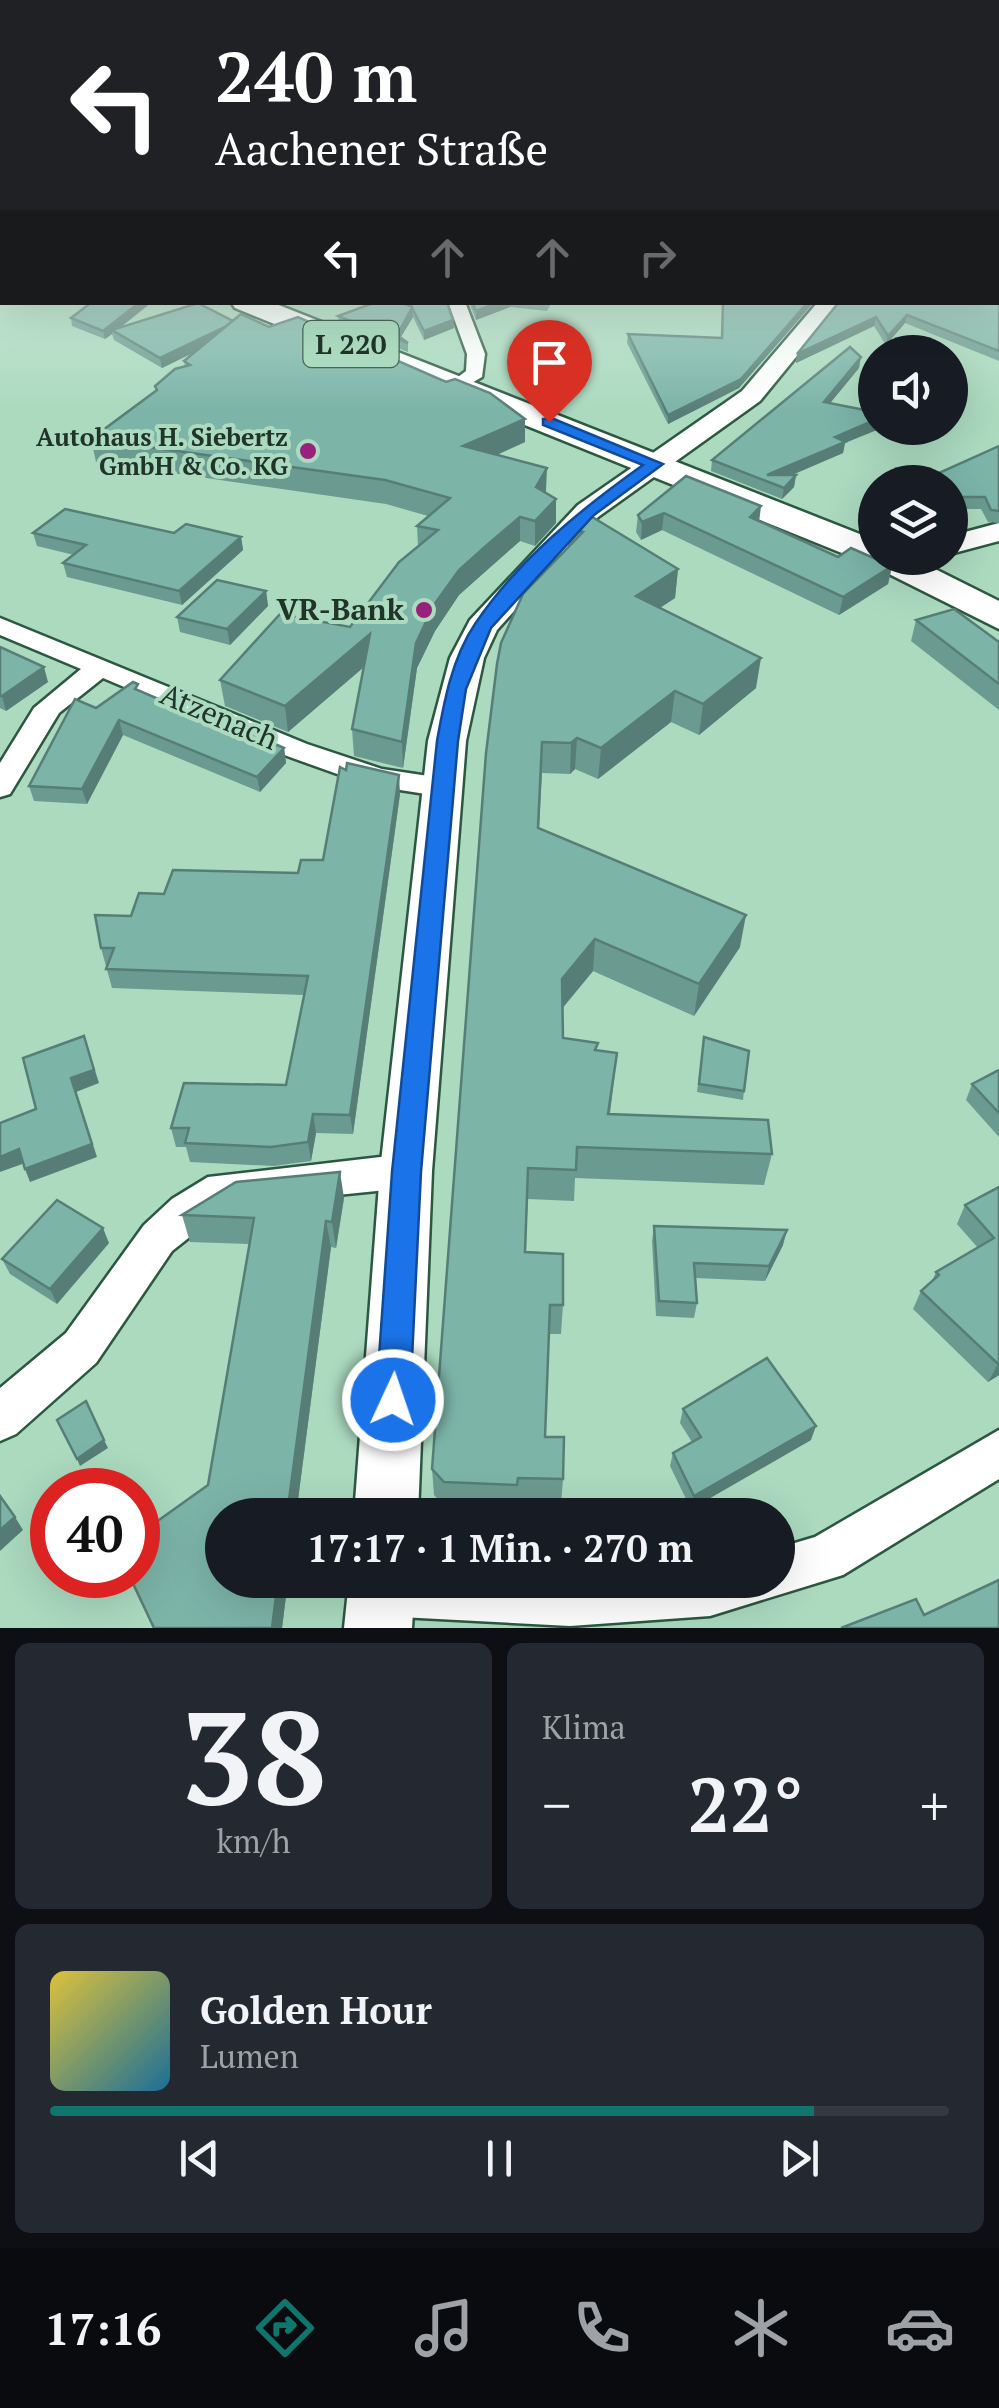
<!DOCTYPE html>
<html lang="de">
<head>
<meta charset="utf-8">
<style>
  body { margin:0; font-family:"PT Serif",serif; background:#242831; color:#f1f3f6; height:100vh; display:flex; flex-direction:column; font-size:38px; white-space:nowrap }
  * { box-sizing:border-box; margin:0 }
  p { font-size:32px; color:#9ea1a6 }
  .icon { flex:none; width:55px; height:55px; fill:none; stroke:currentColor; stroke-width:2; stroke-linecap:round; stroke-linejoin:round }
  .map { position:relative; height:1628px; overflow:hidden }
  .panel { display:flex; flex-direction:column; gap:15px; padding:15px; background:#0d0f14; flex:1 }
  .panel>* { flex:none }
  .banner { position:absolute; left:0px; top:0px; width:1000px; height:305px; box-shadow:0 10px 40px #0002; background:#202124; color:#fff; overflow:hidden }
  .tools { position:absolute; left:858px; top:335px; display:grid; gap:20px }
  .tools a { display:grid; place-items:center; width:110px; height:110px; border-radius:50%; background:#171b24; box-shadow:0 10px 40px #0002; font-size:50px }
  .speed { position:absolute; left:30px; top:1468px; display:flex; gap:20px; font-size:50px; font-weight:700; text-align:center }
  .speed>* { display:grid; place-content:center; width:130px; height:130px; border-radius:50%; background:#171b24; box-shadow:0 10px 40px #0002; line-height:1 }
  .speed .limit { border:15px solid #d22; background:#fff; color:#111 }
  .pin { position:absolute; display:grid; place-items:center; width:85px; height:85px; color:#fff; margin:-102px -42px; border-radius:50% 50% 50% 0; rotate:-45deg; box-shadow:0 0 10px #0007 }
  .pin .icon { rotate:45deg }
  .me { position:absolute; width:110px; margin:-55px; rotate:3deg; stroke-linejoin:round; filter:drop-shadow(0 0 8px #0008) }
  .turn { display:flex; align-items:center; gap:35px; height:210px; padding:0 50px; font-size:45px }
  .turn .icon { width:130px; height:130px; stroke-width:2.5 }
  .turn b { display:block; font-size:70px; line-height:85px }
  .lanes { display:flex; align-items:center; height:95px; padding:0 50px; background:#0003; justify-content:center; gap:50px; direction:ltr }
  .lanes .off { opacity:.35 }
  .big { font-size:75px; font-weight:700; line-height:1.1 }
  .panel .tile { flex:1; display:flex; flex-direction:column; justify-content:center; gap:15px; min-width:0; padding:0 35px; border-radius:15px; background:#242831 }
  .panel .dial { align-items:center; gap:0 }
  .dial b { font-size:130px; line-height:1 }
  .song { display:flex; align-items:center; gap:30px }
  .cover { width:120px; height:120px; border-radius:15px; background:linear-gradient(135deg,hsl(50 70% 55%),hsl(200 70% 35%)) }
  .played { height:10px; border-radius:5px; background:linear-gradient(90deg,#0f766e 85%,#363941 85%) }
  .keys { display:flex; justify-content:space-around; direction:ltr }
  .heat { display:flex; justify-content:space-between; align-items:center; font-size:55px; direction:ltr }
  .panel .tiles { flex:1; display:grid; gap:15px; grid-template-columns:1fr 1fr }
  .tile:last-child { grid-column:span 2 }
  .trip { position:absolute; left:205px; top:1498px; width:590px; height:100px; border-radius:50px; background:#171b24; box-shadow:0 10px 40px #0002; font-weight:700; line-height:100px; text-align:center }
  .tab-bar { display:flex; height:160px; justify-content:space-around; align-items:center; background:#090b0e; color:#9ea1a6 }
  .tab-bar .icon { width:70px; height:70px }
  .tab-bar .active { color:#0f766e }
  .tab-bar b { font-size:45px; color:#f1f3f6 }
  .map>svg:first-child { display:block }
  .lines { fill:none; stroke-linecap:round; stroke-linejoin:round }
  .minor-casing { stroke:#2c5741; stroke-width:5 }
  .tertiary-casing { stroke:#2c5741; stroke-width:5 }
  .primary-casing { stroke:#2c5741; stroke-width:5 }
  .minor { fill:#fff; fill-rule:evenodd }
  .tertiary { fill:#fff; fill-rule:evenodd }
  .primary { fill:#fff; fill-rule:evenodd }
  .wall { fill:#6b9b90 }
  .shaded-wall { fill:#577e76 }
  .building { fill:#7cb4a8; stroke:#577e76; stroke-width:2.5 }
  .route { fill:#1a73e8; stroke:#114b97; stroke-width:2.5 }
  .poi-dot { fill:#98217b; stroke:#abdabf; stroke-width:4 }
  .labels { text-anchor:middle; stroke-width:8; stroke-linejoin:round; paint-order:stroke }
  .far-poi-label { font-size:25px; font-weight:bold; fill:#21342a; stroke:#abdabf; text-anchor:end }
  .shield { fill:#abdabf; stroke:#4a6657; stroke-width:2.5 }
  .shield-label { font-size:28px; font-weight:bold; fill:#21342a }
  .poi-label { font-size:30px; font-weight:bold; fill:#21342a; stroke:#abdabf; text-anchor:end }
  .street-label { font-size:30px; fill:#21342a; stroke:#abdabf }
</style>
</head>
<body>
<div class="map">
<svg width="999" height="1628" viewBox="0 0 999 1628">
  <rect width="100%" height="100%" fill="#abdabf"/>
  <g class="lines">
    <defs>
      <g id="minor">
        <polygon points="448,302 465,302 485,354 482,377 456,392 446,386 466,371 467,354"/>
        <polygon points="0,618 307,744 382,769 455,780 460,787 445,797 368,785 287,756 103,678 59,713 10,794 0,797 0,763 34,708 81,669 0,635"/>
        <polygon points="406,1154 420,1159 426,1171 420,1183 406,1188 229,1206 172,1251 96,1363 16,1434 0,1441 0,1388 66,1333 144,1225 172,1199 208,1177"/>
        <polygon points="999,1430 999,1479 843,1575 710,1616 570,1626 381,1616 363,1609 356,1591 361,1580 778,1580 778,1548 815,1537"/>
      </g>
      <g id="tertiary">
        <polygon points="818,302 841,302 760,401 598,517 497,630 484,658 466,741 432,1171 418,1515 354,1515 380,1171 428,741 450,658 470,620 578,505 742,391"/>
        <polygon points="999,523 999,541 950,554 950,536"/>
        <polygon points="349,1580 415,1580 412,1628 344,1628"/>
      </g>
      <g id="primary">
        <rect x="0" y="218" width="2" height="15"/>
        <polygon points="231,302 271,302 875,540 875,558 913,558 999,601 999,629 869,564 235,308"/>
      </g>
    </defs>
    <use href="#minor" class="minor-casing"/>
    <use href="#tertiary" class="tertiary-casing"/>
    <use href="#primary" class="primary-casing"/>
    <use href="#minor" class="minor"/>
    <use href="#tertiary" class="tertiary"/>
    <use href="#primary" class="primary"/>
  </g>
  <g class="wall">
    <polygon points="999,296 999,361 905,323 886,345 874,326 796,363 797,354 839,302"/>
    <polygon points="92,302 152,302 120,328 233,321 269,327 525,419 525,442 497,455 546,491 546,493 556,499 556,523 535,546 520,541 487,570 459,595 435,631 417,668 403,768 354,756 352,729 364,667 288,732 225,706 220,680 350,627 418,546 417,526 428,516 386,504 96,462 91,439 156,391 155,386 185,366 184,361 197,351 162,368 114,340 112,334 105,339 72,326 71,318"/>
    <polygon points="406,302 447,302 454,328 424,340 413,317 401,337 408,343 408,352 339,325 338,316 407,305"/>
    <polygon points="469,302 552,302 547,311 510,307 476,320"/>
    <polygon points="723,302 814,302 739,388 668,424 627,343 628,334 722,338"/>
    <polygon points="859,368 830,403 845,443 843,453 792,475 796,475 794,487 782,499 711,471 712,460"/>
    <polygon points="999,446 999,523 988,522 981,509 950,509 950,482"/>
    <polygon points="686,476 759,521 838,557 892,566 888,584 839,615 662,530 641,540 636,532 638,515"/>
    <polygon points="584,512 678,569 675,598 660,608 756,688 699,735 671,722 598,779 575,769 570,774 542,773 539,829 740,947 694,1016 593,971 562,1008 563,1038 597,1050 617,1053 610,1114 772,1154 764,1185 575,1178 574,1201 528,1199 525,1252 563,1305 561,1334 549,1334 545,1437 563,1479 561,1505 517,1504 517,1512 446,1508 434,1495 432,1469 568,547 569,528"/>
    <polygon points="33,533 174,533 241,537 243,550 182,605 67,577 63,563 74,555 37,546"/>
    <polygon points="266,591 268,606 230,645 180,632 177,617"/>
    <polygon points="916,620 999,642 999,710 911,641"/>
    <polygon points="0,647 48,682 6,711 0,708"/>
    <polygon points="140,691 200,717 284,748 286,763 260,792 123,735 87,804 34,801 29,786 96,708"/>
    <polygon points="400,794 353,1134 316,1133 311,1161 274,1166 190,1162 186,1147 176,1147 171,1128 286,1085 304,995 112,988 101,948 131,916 164,894 298,873 323,860"/>
    <polygon points="704,1037 744,1091 743,1100 697,1092"/>
    <polygon points="999,1070 999,1137 966,1100 972,1084"/>
    <polygon points="999,1187 999,1375 988,1382 913,1309 921,1291 932,1281 936,1272 978,1248 957,1224 965,1205"/>
    <polygon points="344,1198 336,1248 331,1247 296,1515 222,1515 222,1580 288,1580 282,1628 154,1628 208,1485 249,1244 190,1242 182,1215"/>
    <polygon points="654,1226 783,1245 765,1281 696,1278 697,1303 694,1318 656,1316 652,1241"/>
    <polygon points="109,1243 57,1304 10,1274 2,1259"/>
    <polygon points="683,1409 811,1440 691,1509 670,1466 673,1453 692,1442 680,1423"/>
  </g>
  <g class="shaded-wall">
    <polygon points="140,302 152,302 114,332 112,330 112,334 105,339 103,331"/>
    <polygon points="500,302 510,302 510,307 476,320 476,311"/>
    <polygon points="808,302 814,302 739,388 668,424 668,415"/>
    <polygon points="412,308 413,317 399,340 397,335"/>
    <polygon points="907,315 905,323 886,345 888,336"/>
    <polygon points="876,317 874,326 796,363 797,354"/>
    <polygon points="453,320 454,328 424,340 424,331"/>
    <polygon points="236,322 237,331 162,368 160,358"/>
    <polygon points="861,357 859,368 822,413 824,402"/>
    <polygon points="525,419 525,442 464,469 463,446"/>
    <polygon points="875,420 875,428 882,428 845,443 843,453 773,483 767,475 835,437"/>
    <polygon points="547,468 546,491 536,511 536,487"/>
    <polygon points="796,475 794,487 782,499 784,488"/>
    <polygon points="556,499 556,523 535,546 535,521"/>
    <polygon points="761,506 759,523 750,517"/>
    <polygon points="664,513 662,530 641,540 642,522"/>
    <polygon points="520,517 520,541 459,595 435,631 417,668 403,768 402,742 416,643 434,605 459,570"/>
    <polygon points="241,537 243,550 182,605 179,591"/>
    <polygon points="892,566 888,584 839,615 843,597"/>
    <polygon points="678,569 675,598 633,625 636,596"/>
    <polygon points="266,591 268,606 230,645 227,629"/>
    <polygon points="370,634 372,660 288,732 285,706"/>
    <polygon points="761,658 756,688 699,735 703,704"/>
    <polygon points="44,667 48,682 6,711 2,696"/>
    <polygon points="675,691 671,722 598,779 601,748"/>
    <polygon points="119,720 123,735 87,804 82,789"/>
    <polygon points="577,738 575,769 570,774 571,743"/>
    <polygon points="284,748 286,763 260,792 257,777"/>
    <polygon points="399,775 400,794 353,1134 350,1115"/>
    <polygon points="746,915 740,947 694,1016 699,984"/>
    <polygon points="595,939 593,971 561,1010 562,979"/>
    <polygon points="84,1036 99,1083 76,1092 97,1157 30,1182 25,1169 71,1078"/>
    <polygon points="313,1114 316,1133 311,1161 308,1142"/>
    <polygon points="19,1149 25,1163 0,1172 0,1157"/>
    <polygon points="340,1172 344,1198 336,1248 332,1222"/>
    <polygon points="326,1221 331,1247 296,1515 287,1515"/>
    <polygon points="103,1228 109,1243 57,1304 50,1289"/>
    <polygon points="787,1230 783,1245 765,1281 769,1266"/>
    <polygon points="998,1364 999,1364 999,1375 988,1382"/>
    <polygon points="816,1426 811,1440 691,1509 694,1496"/>
    <polygon points="104,1440 108,1448 80,1466 77,1459"/>
    <polygon points="15,1517 23,1530 0,1551 0,1530"/>
    <polygon points="278,1580 288,1580 282,1628 272,1628"/>
  </g>
  <g class="building">
    <polygon points="998,193 999,193 999,256 998,255"/>
    <polygon points="998,296 999,296 999,351 907,315 888,336 876,317 797,354 839,302 998,302"/>
    <polygon points="92,302 140,302 103,331 71,318"/>
    <polygon points="376,302 401,302 412,307 410,302 447,302 453,320 424,331 412,308 397,335 408,343 338,316"/>
    <polygon points="472,302 500,302 476,311"/>
    <polygon points="723,302 808,302 741,379 668,415 628,334 722,338"/>
    <polygon points="198,303 233,321 225,327 160,358 112,330"/>
    <polygon points="241,314 269,327 298,317 446,382 455,379 490,393 525,419 463,446 547,468 536,487 556,499 535,521 520,517 487,545 459,570 434,605 416,643 402,742 352,729 370,634 285,706 220,680 280,614 350,627 399,562 438,530 417,526 450,498 385,480 91,439 157,390 155,386 175,369 190,365 184,361"/>
    <polygon points="850,347 861,357 824,402 875,412 875,420 835,437 845,442 767,475 796,475 784,488 712,460"/>
    <polygon points="999,446 999,511 991,510 985,497 950,497 950,482 919,482"/>
    <polygon points="686,476 761,506 750,517 838,557 851,548 892,566 843,597 664,513 642,522 638,515"/>
    <polygon points="65,509 174,533 186,524 241,537 179,591 63,563 86,545 33,533"/>
    <polygon points="584,512 678,569 636,596 761,658 703,704 675,691 601,748 577,738 571,743 542,742 538,828 746,915 699,984 595,939 562,979 563,1038 598,1043 595,1050 617,1053 608,1114 768,1120 772,1154 577,1147 576,1170 528,1168 525,1252 563,1254 563,1305 550,1305 545,1437 564,1437 563,1479 518,1478 517,1485 444,1482 432,1469 486,753 497,664 501,643 523,594 583,532 569,528"/>
    <polygon points="217,580 266,591 227,629 177,617"/>
    <polygon points="954,609 999,642 999,684 916,620"/>
    <polygon points="0,647 44,667 2,696 0,696"/>
    <polygon points="133,682 138,684 135,689 200,717 205,712 284,748 257,777 119,720 82,789 29,786 75,699 96,708"/>
    <polygon points="347,763 399,775 350,1115 313,1114 308,1142 271,1147 185,1143 189,1128 171,1128 184,1083 286,1085 308,976 106,969 114,948 101,948 95,915 131,916 139,893 164,894 173,870 298,873 301,860 323,860 340,767 346,770"/>
    <polygon points="84,1036 94,1070 71,1078 92,1144 25,1169 19,1149 0,1157 0,1123 36,1109 23,1058"/>
    <polygon points="704,1037 749,1051 744,1091 699,1084"/>
    <polygon points="999,1070 999,1113 972,1084"/>
    <polygon points="340,1172 332,1222 326,1221 287,1515 222,1515 222,1580 278,1580 272,1628 154,1628 129,1575 138,1575 138,1535 208,1485 254,1218 182,1215 236,1182"/>
    <polygon points="999,1187 999,1364 998,1364 921,1291 939,1275 936,1272 994,1238 965,1205"/>
    <polygon points="57,1200 103,1228 50,1289 2,1259"/>
    <polygon points="654,1226 787,1230 769,1266 694,1263 697,1303 659,1301"/>
    <polygon points="767,1358 816,1426 694,1496 673,1453 701,1437 683,1409"/>
    <polygon points="86,1401 104,1440 77,1459 57,1420"/>
    <polygon points="0,1496 15,1517 0,1530"/>
    <polygon points="999,1580 999,1628 841,1628 916,1599 924,1615"/>
  </g>
  <linearGradient id="sky" x2="0" y2="1"><stop stop-color="#8f9ac8"/><stop offset="0.45" stop-color="#d9eee2"/><stop offset="1" stop-color="#d9eee2" stop-opacity="0"/></linearGradient>
  <rect width="999" height="412" fill="url(#sky)"/>
  <path class="route" d="M543,419H554L663,464L594,515L491,628L466,689L458,741L421,1172L410,1400L405,1413L393,1418L381,1413L376,1400L392,1172L437,741C444,702 452,658 475,624C518,560 581,509 643,465L543,425Z"/>
  <g class="poi-dot">
    <circle cx="308" cy="451" r="10"/>
    <circle cx="424" cy="610" r="10"/>
  </g>
  <g class="labels">
    <g class="far-poi-label">
      <text x="288" y="446">Autohaus H. Siebertz<tspan x="288" dy="29">GmbH &amp; Co. KG</tspan></text>
    </g>
    <rect class="shield" x="303.5" y="321" width="95" height="46" rx="8"/>
    <g class="shield-label">
      <text x="351" y="354">L 220</text>
    </g>
    <g class="poi-label">
      <text x="404" y="620">VR-Bank</text>
    </g>
    <g class="street-label">
      <text transform="translate(219 717) rotate(23)" y="10">Atzenach</text>
    </g>
  </g>
</svg>
<div class="tools">
<a><svg class="icon" aria-label="sound" viewBox="0 0 24 24"><path d="M4 9h4l5-4v14l-5-4H4zM17 9q2 3 0 6"/></svg></a>
<a><svg class="icon" aria-label="layers" viewBox="0 0 24 24"><path d="M12 4l9 5-9 5-9-5zM3 14l9 5 9-5"/></svg></a>
</div>
<div class="speed"><div class="limit">40</div></div>
<div class="pin" style="left:549px;top:422px;background:#d93025"><svg class="icon" aria-label="arrive" viewBox="0 0 24 24"><path d="M6 21V4h12l-3 4 3 4H6"/></svg></div>
<svg class="me" style="left:393px;top:1400px" viewBox="-20 -20 40 40"><circle r="17" fill="#1a73e8" stroke="#fff" stroke-width="3"/><path d="M0-11L8 9 0 5-8 9z" fill="#fff"/></svg>
<div class="trip">17:17 · 1 Min. · 270 m</div>
<div class="banner">
<div class="turn"><svg class="icon" aria-label="left" viewBox="0 0 24 24"><path d="M17 20v-9H6M10 6l-5 5 5 5"/></svg><div><b>240 m</b>Aachener Straße</div></div>
<div class="lanes"><svg class="icon" aria-label="left" viewBox="0 0 24 24"><path d="M17 20v-9H6M10 6l-5 5 5 5"/></svg><svg class="icon off" aria-label="ahead" viewBox="0 0 24 24"><path d="M12 20V5M6 11l6-6 6 6"/></svg><svg class="icon off" aria-label="ahead" viewBox="0 0 24 24"><path d="M12 20V5M6 11l6-6 6 6"/></svg><svg class="icon off" aria-label="right" viewBox="0 0 24 24"><path d="M7 20v-9h11M14 6l5 5-5 5"/></svg></div>
</div>
</div>
<section class="panel">
<div class="tiles">
<div class="tile dial"><b>38</b><p>km/h</p></div>
<div class="tile"><p>Klima</p>
<div class="heat"><a>−</a><b class="big">22°</b><a>+</a></div>
</div>
<div class="tile">
<div class="song"><i class="cover"></i><div><b>Golden Hour</b><p>Lumen</p></div></div>
<div class="played"></div>
<div class="keys"><svg class="icon" aria-label="previous" viewBox="0 0 24 24"><path d="M18 5L8 12l10 7zM5 5v14"/></svg><svg class="icon" aria-label="pause" viewBox="0 0 24 24"><path d="M8 5v14M16 5v14"/></svg><svg class="icon" aria-label="next" viewBox="0 0 24 24"><path d="M6 5l10 7-10 7zM19 5v14"/></svg></div>
</div>
</div>
</section>
<nav class="tab-bar">
<b>17:16</b>
<svg class="icon active" aria-label="directions" viewBox="0 0 24 24"><path d="M12 3l9 9-9 9-9-9zM9 14v-3h6M13 9l2 2-2 2"/></svg>
<svg class="icon" aria-label="music" viewBox="0 0 24 24"><path d="M9 18V5l10-2v13"/><circle cx="6" cy="18" r="3"/><circle cx="16" cy="16" r="3"/></svg>
<svg class="icon" aria-label="phone" viewBox="0 0 24 24"><path d="M5 4h4l2 5-3 2q2 4 5 5l2-3 5 2v4C11 20 4 13 5 4z"/></svg>
<svg class="icon" aria-label="climate" viewBox="0 0 24 24"><path d="M12 3v18M4 7l16 10M4 17L20 7"/></svg>
<svg class="icon" aria-label="car" viewBox="0 0 24 24"><path d="M5 17H2v-5l4-1 3-4h7l3 4 3 1v5h-3M9 17h6M6 11h13"/><circle cx="7" cy="17" r="2"/><circle cx="17" cy="17" r="2"/></svg>
</nav>
</body>
</html>
